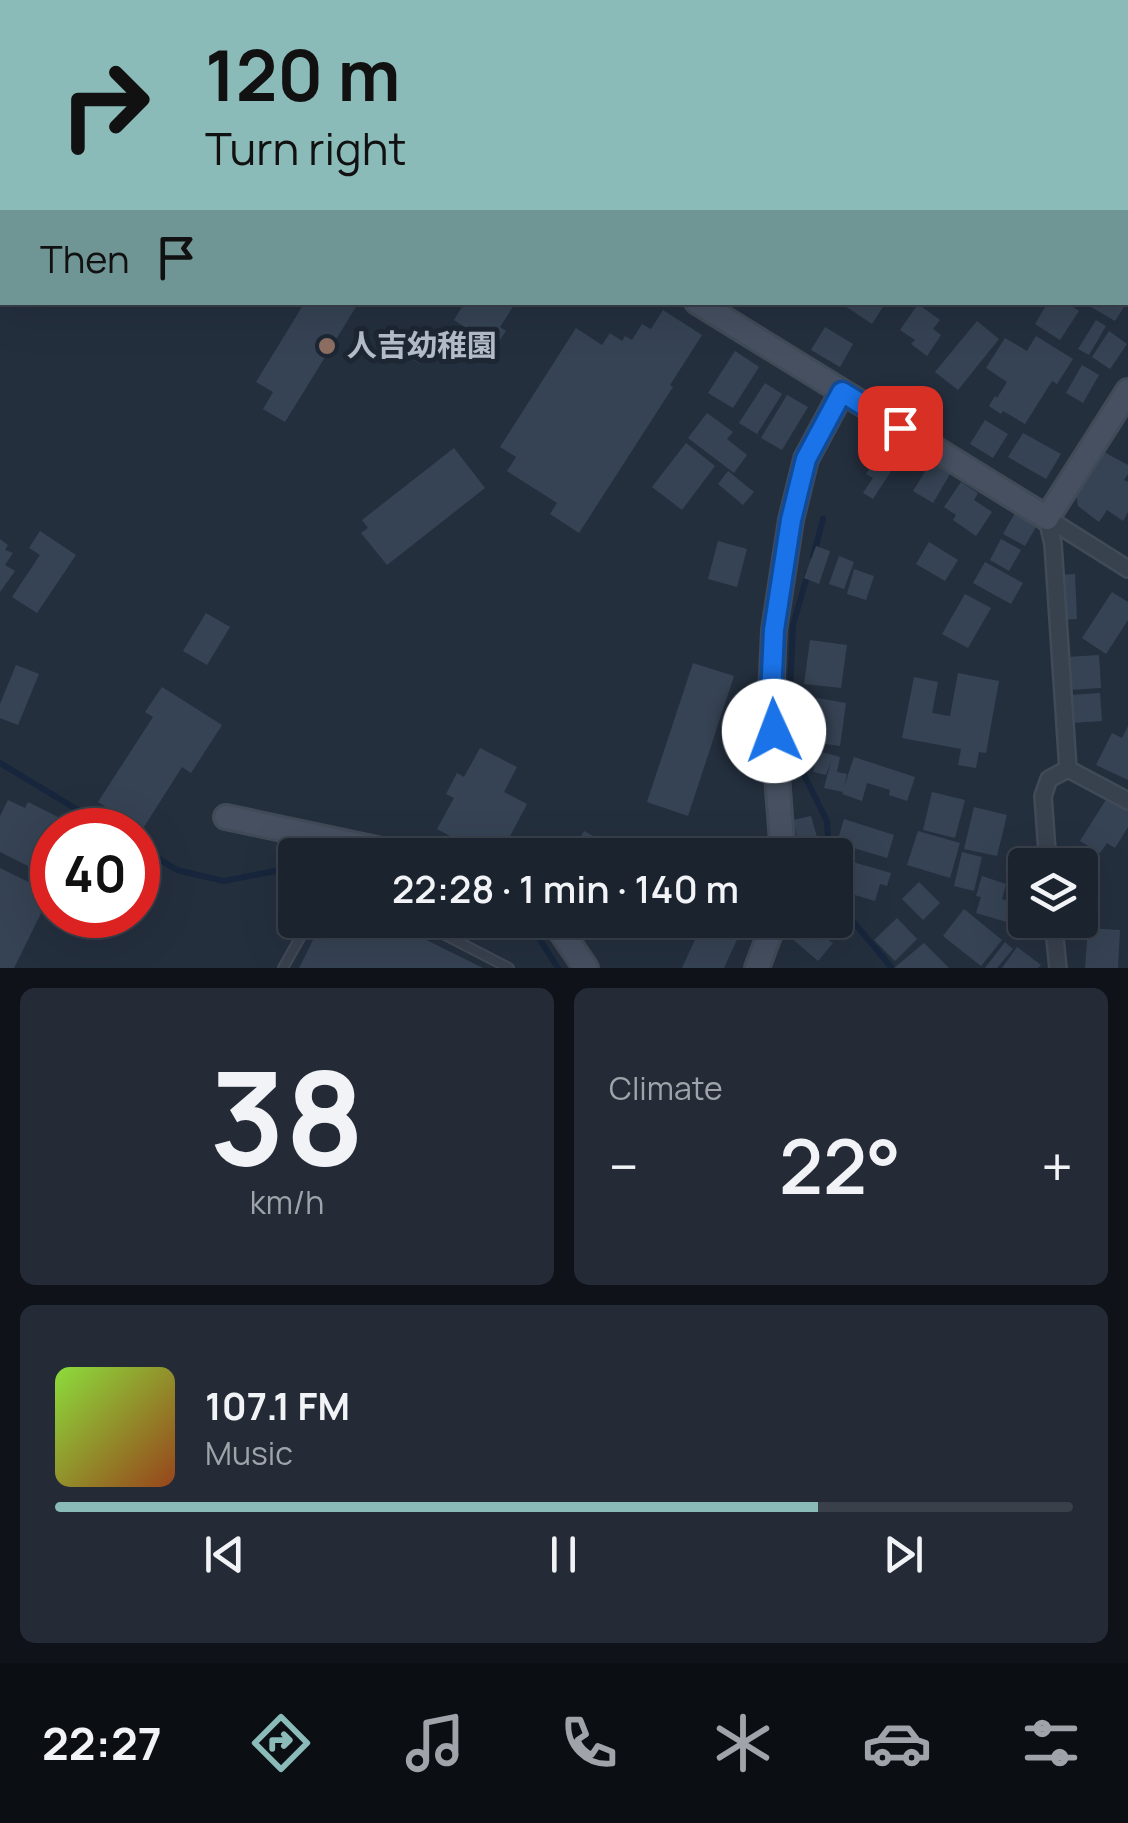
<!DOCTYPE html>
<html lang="en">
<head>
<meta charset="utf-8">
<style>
  body { margin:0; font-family:Manrope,"Noto Sans JP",sans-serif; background:#242b36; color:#f1f3f6; height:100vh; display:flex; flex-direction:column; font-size:38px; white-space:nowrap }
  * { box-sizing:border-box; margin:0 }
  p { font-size:32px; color:#a0a4aa }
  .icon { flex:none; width:55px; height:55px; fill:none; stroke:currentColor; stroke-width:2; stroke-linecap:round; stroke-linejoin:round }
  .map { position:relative; height:968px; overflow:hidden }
  .panel { display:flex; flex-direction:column; gap:20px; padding:20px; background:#0f1319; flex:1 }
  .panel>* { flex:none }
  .guide { position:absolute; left:0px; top:0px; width:1130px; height:305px; box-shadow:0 10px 40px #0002,0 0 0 2px #39404a; background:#8bbbb9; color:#111; overflow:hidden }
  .fabs { position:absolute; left:1008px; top:848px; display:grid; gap:20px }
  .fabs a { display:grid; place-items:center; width:90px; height:90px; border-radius:10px; background:#1b232e; box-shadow:0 10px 40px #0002,0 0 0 2px #39404a; font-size:50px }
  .speed { position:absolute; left:30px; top:808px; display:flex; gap:20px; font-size:50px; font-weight:700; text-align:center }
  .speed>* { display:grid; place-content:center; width:130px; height:130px; border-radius:50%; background:#1b232e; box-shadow:0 10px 40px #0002,0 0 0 2px #39404a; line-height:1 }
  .speed .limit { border:15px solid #d22; background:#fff; color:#111 }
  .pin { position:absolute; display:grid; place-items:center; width:85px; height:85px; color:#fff; margin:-42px; border-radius:20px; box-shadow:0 5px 15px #0006 }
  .me { position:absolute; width:110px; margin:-55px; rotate:358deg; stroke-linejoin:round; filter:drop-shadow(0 0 8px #0008) }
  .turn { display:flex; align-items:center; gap:35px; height:210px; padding:0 40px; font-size:45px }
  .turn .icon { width:130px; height:130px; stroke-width:2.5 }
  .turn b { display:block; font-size:70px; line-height:85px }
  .then { display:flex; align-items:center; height:95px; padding:0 40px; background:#0003; gap:20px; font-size:38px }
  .big { font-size:75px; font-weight:600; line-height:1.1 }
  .panel .tile { flex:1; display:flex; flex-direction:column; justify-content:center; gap:15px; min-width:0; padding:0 35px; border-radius:15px; background:#242b36 }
  .panel .dial { align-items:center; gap:0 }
  .dial b { font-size:130px; line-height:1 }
  .song { display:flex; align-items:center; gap:30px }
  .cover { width:120px; height:120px; border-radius:15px; background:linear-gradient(135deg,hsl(90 70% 55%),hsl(20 70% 35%)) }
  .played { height:10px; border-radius:5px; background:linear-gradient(90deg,#8bbbb9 75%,#39404a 75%) }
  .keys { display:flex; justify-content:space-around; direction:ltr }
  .heat { display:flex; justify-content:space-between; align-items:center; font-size:55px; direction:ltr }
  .panel .tiles { flex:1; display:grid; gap:20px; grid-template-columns:1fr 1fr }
  .tile:last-child { grid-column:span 2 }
  .trip { position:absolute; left:278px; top:838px; width:575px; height:100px; border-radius:10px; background:#1b232e; box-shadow:0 10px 40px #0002,0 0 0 2px #39404a; font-weight:600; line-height:100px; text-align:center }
  .menu { display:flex; height:160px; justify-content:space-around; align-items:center; background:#0b0e12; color:#a0a4aa }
  .menu .icon { width:70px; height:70px }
  .menu .active { color:#8bbbb9 }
  .menu b { font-size:45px; color:#f1f3f6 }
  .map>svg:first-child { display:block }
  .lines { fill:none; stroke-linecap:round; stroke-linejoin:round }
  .stream { stroke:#17263c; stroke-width:6 }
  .river { stroke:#17263c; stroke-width:38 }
  .building { fill:#364354 }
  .lane-casing { stroke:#414a57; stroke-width:12 }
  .street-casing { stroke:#414a57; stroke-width:20 }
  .secondary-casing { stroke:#414a57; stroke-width:28 }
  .lane { stroke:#38414e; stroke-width:8 }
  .street { stroke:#38414e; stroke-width:15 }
  .secondary { stroke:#465061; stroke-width:22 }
  .route-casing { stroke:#114b97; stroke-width:25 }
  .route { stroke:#1a73e8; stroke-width:18 }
  .education-dot { fill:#8d6e63; stroke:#1d2633; stroke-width:4 }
  .labels { text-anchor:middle; stroke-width:10; stroke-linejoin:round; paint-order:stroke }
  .poi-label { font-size:30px; font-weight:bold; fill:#b4bcc9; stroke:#1d2633; text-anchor:start }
</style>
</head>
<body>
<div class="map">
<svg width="1128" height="968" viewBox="0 0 1128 968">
  <rect width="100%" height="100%" fill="#242f3e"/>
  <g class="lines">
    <g class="stream">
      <polyline points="813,557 823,519"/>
      <polyline points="808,573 793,625 789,713 805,777 827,821 829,855"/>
      <polyline points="0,763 111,830"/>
      <polyline points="138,846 177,870 224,881 295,867"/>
      <polyline points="835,900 892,968"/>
      <polyline points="521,920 535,932 558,968"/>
    </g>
    <g class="river">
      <polyline points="993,0 999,2"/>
      <polyline points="1128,57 1128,58"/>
    </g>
  </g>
  <g class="building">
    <polygon points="305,302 359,302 285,422 263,409 273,392 256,382"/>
    <polygon points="465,302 516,302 500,327 506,331 495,347 454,320"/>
    <polygon points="847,302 886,302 872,324 845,306"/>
    <polygon points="1048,302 1066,302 1079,311 1060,340 1035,324"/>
    <polygon points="1094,302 1127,302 1115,321 1091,307"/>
    <polygon points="918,304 940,320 933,329 941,335 927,356 911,344 915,340 900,330"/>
    <polygon points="663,310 702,335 670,385 673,387 579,533 550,514 557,503 507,471 516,457 500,447 576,328 602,345 610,333 622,341 625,336 632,340 642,324 651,329"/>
    <polygon points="1096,320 1106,326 1089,355 1078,349"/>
    <polygon points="977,321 999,339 958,390 935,372"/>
    <polygon points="388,326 428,353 420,364 381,337"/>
    <polygon points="825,327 853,344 840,367 811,350"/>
    <polygon points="1109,331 1127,344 1110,369 1092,357"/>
    <polygon points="1036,336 1073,359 1057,384 1052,381 1025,424 1003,411 1001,414 989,406 995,396 997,398 1007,382 986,368 1005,338 1027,351"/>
    <polygon points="735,351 759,367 733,408 708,393"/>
    <polygon points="1082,365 1099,375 1083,403 1066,393"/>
    <polygon points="765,383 782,394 757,434 739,423"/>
    <polygon points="787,395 808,407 782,450 761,438"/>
    <polygon points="707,413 733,432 727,439 747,455 734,473 688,438"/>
    <polygon points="985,420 1008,434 993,458 970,444"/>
    <polygon points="1023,433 1061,454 1046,479 1008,457"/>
    <polygon points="887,440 904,451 873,499 863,493 873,478 866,474"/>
    <polygon points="686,443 715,466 682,510 652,487"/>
    <polygon points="454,448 485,488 387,565 361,533 368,528 362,520"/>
    <polygon points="1104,452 1128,465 1128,474 1124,480 1128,482 1128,512 1123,521 1107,510 1099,522 1078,506 1076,493"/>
    <polygon points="931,462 950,474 933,503 913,491"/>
    <polygon points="728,471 754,492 743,505 718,484"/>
    <polygon points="961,482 978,493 974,500 992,512 976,536 953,520 956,515 944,507"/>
    <polygon points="1015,513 1037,525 1025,546 1003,534"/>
    <polygon points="40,531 76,555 37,613 12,597 40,555 29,548"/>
    <polygon points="0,539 8,545 5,550 13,553 5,565 15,571 0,592"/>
    <polygon points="1001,539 1021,550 1009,571 990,560"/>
    <polygon points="718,541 747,549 737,587 708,579"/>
    <polygon points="929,542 958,560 945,581 916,564"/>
    <polygon points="816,546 830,551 819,584 804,578"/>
    <polygon points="839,556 854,562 844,589 829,584"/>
    <polygon points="985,562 1023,583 1011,604 973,583"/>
    <polygon points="854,569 874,576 866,600 847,594"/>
    <polygon points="1075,574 1077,619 1061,620 1058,575"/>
    <polygon points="1112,592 1128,602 1128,620 1106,654 1082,638"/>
    <polygon points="965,594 991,608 968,648 942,634"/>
    <polygon points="206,613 230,627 207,665 183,651"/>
    <polygon points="810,640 847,645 841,688 804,684"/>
    <polygon points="1099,655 1101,688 1069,690 1067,657"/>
    <polygon points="693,663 734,676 688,816 647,802"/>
    <polygon points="16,665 39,674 18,725 0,718 0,704"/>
    <polygon points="958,673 999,681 986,753 979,752 976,768 958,765 961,749 902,738 914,677 938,682 932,713 950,716"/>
    <polygon points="162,687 222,725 191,773 182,767 142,830 98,802 153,717 145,712"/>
    <polygon points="1100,693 1102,721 1071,723 1070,695"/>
    <polygon points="812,697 846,703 840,746 805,741"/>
    <polygon points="1128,726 1128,780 1096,765 1112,733 1122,738"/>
    <polygon points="480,748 517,767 504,792 527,804 500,855 485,855 437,829 454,798 446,794 457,773 464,777"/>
    <polygon points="818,751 840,757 837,772 847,774 844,787 854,757 915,777 907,801 889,795 890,790 867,783 862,801 842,794 843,792 824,788 831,761 826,775 813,772"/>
    <polygon points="932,792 965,800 955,838 923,830"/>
    <polygon points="1107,798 1128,811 1128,827 1115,848 1107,843 1100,853 1080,841"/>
    <polygon points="8,800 25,808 28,802 84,830 52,830 52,878 0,852 0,816"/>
    <polygon points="974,807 1007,815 997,856 964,849"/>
    <polygon points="811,816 817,837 798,841 793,820"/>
    <polygon points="844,819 894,835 887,858 837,843"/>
    <polygon points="584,831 604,842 596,855 571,855"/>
    <polygon points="918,831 960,843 950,878 907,865"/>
    <polygon points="962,852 982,857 974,891 954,886"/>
    <polygon points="846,860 891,873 887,886 880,884 875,901 838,890"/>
    <polygon points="0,868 51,893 14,968 0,968"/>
    <polygon points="982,876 1006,884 1002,899 1015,903 1010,923 976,913 981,897 976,896"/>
    <polygon points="919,882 940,903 923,920 902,899"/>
    <polygon points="964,909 1002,940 981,966 943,936"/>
    <polygon points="1080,914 1084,914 1082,939 1057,937 1059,920 1080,920"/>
    <polygon points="897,918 917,939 895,961 874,940"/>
    <polygon points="323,920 386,920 483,968 299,968"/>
    <polygon points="704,920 746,920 724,968 682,968"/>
    <polygon points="805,920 830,920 839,927 828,940 833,943 818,961 790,937"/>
    <polygon points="1088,928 1120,930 1118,968 1085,968"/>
    <polygon points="1005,942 1013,949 997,968 985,968"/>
    <polygon points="924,943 949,968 894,968"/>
    <polygon points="1017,947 1041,965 1038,968 1002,968"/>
  </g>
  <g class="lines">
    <defs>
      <g id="lane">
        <polyline points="416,920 509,968"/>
        <polyline points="283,968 310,920"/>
      </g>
      <g id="street">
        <polyline points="882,0 887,2"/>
        <polyline points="1128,113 1128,114"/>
        <polyline points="1047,518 1053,544 1068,769"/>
        <polyline points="1047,518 1128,569"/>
        <polyline points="1048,865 1043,796 1049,779 1068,769 1128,801"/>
        <polyline points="1053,920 1058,968"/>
      </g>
      <g id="secondary">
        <polyline points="201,0 205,2"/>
        <polyline points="697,302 1047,518 1128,391"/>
        <polyline points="226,817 405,855"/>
        <polyline points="783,855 771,697 774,630 791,520 806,459 842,392"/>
        <polyline points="553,920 586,968"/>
        <polyline points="757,968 775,920"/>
      </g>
    </defs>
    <use href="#lane" class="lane-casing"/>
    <use href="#street" class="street-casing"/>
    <use href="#secondary" class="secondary-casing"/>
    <use href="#lane" class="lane"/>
    <use href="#street" class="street"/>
    <use href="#secondary" class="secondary"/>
  </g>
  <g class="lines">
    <defs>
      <polyline id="route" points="774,731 771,697 774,630 791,520 806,459 842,392 900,428"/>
    </defs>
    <use href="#route" class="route-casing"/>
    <use href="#route" class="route"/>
  </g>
  <circle class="education-dot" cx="327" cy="346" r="10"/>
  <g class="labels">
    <g class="poi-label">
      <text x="347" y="356">人吉幼稚園</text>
    </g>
  </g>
</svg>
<div class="fabs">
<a><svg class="icon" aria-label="layers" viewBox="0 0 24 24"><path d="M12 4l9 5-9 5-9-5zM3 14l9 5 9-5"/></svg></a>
</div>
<div class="speed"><div class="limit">40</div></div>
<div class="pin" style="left:900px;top:428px;background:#d93025"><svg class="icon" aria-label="arrive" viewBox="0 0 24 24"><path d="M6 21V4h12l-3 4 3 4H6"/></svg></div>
<svg class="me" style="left:774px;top:731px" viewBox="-20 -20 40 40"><circle r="19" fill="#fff"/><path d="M0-13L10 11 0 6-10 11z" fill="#1a73e8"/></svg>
<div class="trip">22:28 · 1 min · 140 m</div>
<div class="guide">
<div class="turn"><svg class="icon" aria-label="right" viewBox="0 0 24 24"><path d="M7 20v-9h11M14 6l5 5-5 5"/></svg><div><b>120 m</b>Turn right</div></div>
<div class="then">Then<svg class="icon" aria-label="arrive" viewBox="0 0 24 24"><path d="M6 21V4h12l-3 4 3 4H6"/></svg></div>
</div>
</div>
<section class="panel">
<div class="tiles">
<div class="tile dial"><b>38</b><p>km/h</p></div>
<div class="tile"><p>Climate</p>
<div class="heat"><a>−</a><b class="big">22°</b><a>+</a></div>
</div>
<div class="tile">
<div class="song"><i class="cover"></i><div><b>107.1 FM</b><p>Music</p></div></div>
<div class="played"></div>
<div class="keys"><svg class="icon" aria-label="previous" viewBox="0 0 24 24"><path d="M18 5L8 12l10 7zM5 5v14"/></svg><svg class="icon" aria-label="pause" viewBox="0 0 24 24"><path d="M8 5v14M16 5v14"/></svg><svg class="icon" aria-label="next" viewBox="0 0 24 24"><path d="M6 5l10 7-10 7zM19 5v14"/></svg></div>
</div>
</div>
</section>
<nav class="menu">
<b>22:27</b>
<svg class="icon active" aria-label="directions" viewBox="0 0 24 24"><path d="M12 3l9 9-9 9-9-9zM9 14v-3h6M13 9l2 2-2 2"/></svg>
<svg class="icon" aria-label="music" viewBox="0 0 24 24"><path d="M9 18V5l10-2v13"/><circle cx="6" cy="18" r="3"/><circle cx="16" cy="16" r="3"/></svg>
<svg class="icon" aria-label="phone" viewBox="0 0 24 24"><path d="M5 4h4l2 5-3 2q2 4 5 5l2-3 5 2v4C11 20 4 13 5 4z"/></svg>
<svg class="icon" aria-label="climate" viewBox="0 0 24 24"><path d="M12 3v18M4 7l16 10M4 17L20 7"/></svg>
<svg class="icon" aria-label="car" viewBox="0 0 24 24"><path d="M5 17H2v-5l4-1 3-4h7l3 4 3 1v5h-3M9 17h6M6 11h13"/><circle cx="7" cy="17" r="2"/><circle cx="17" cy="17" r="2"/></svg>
<svg class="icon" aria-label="filters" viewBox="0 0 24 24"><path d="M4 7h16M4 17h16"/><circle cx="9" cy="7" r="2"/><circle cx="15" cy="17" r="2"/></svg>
</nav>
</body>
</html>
